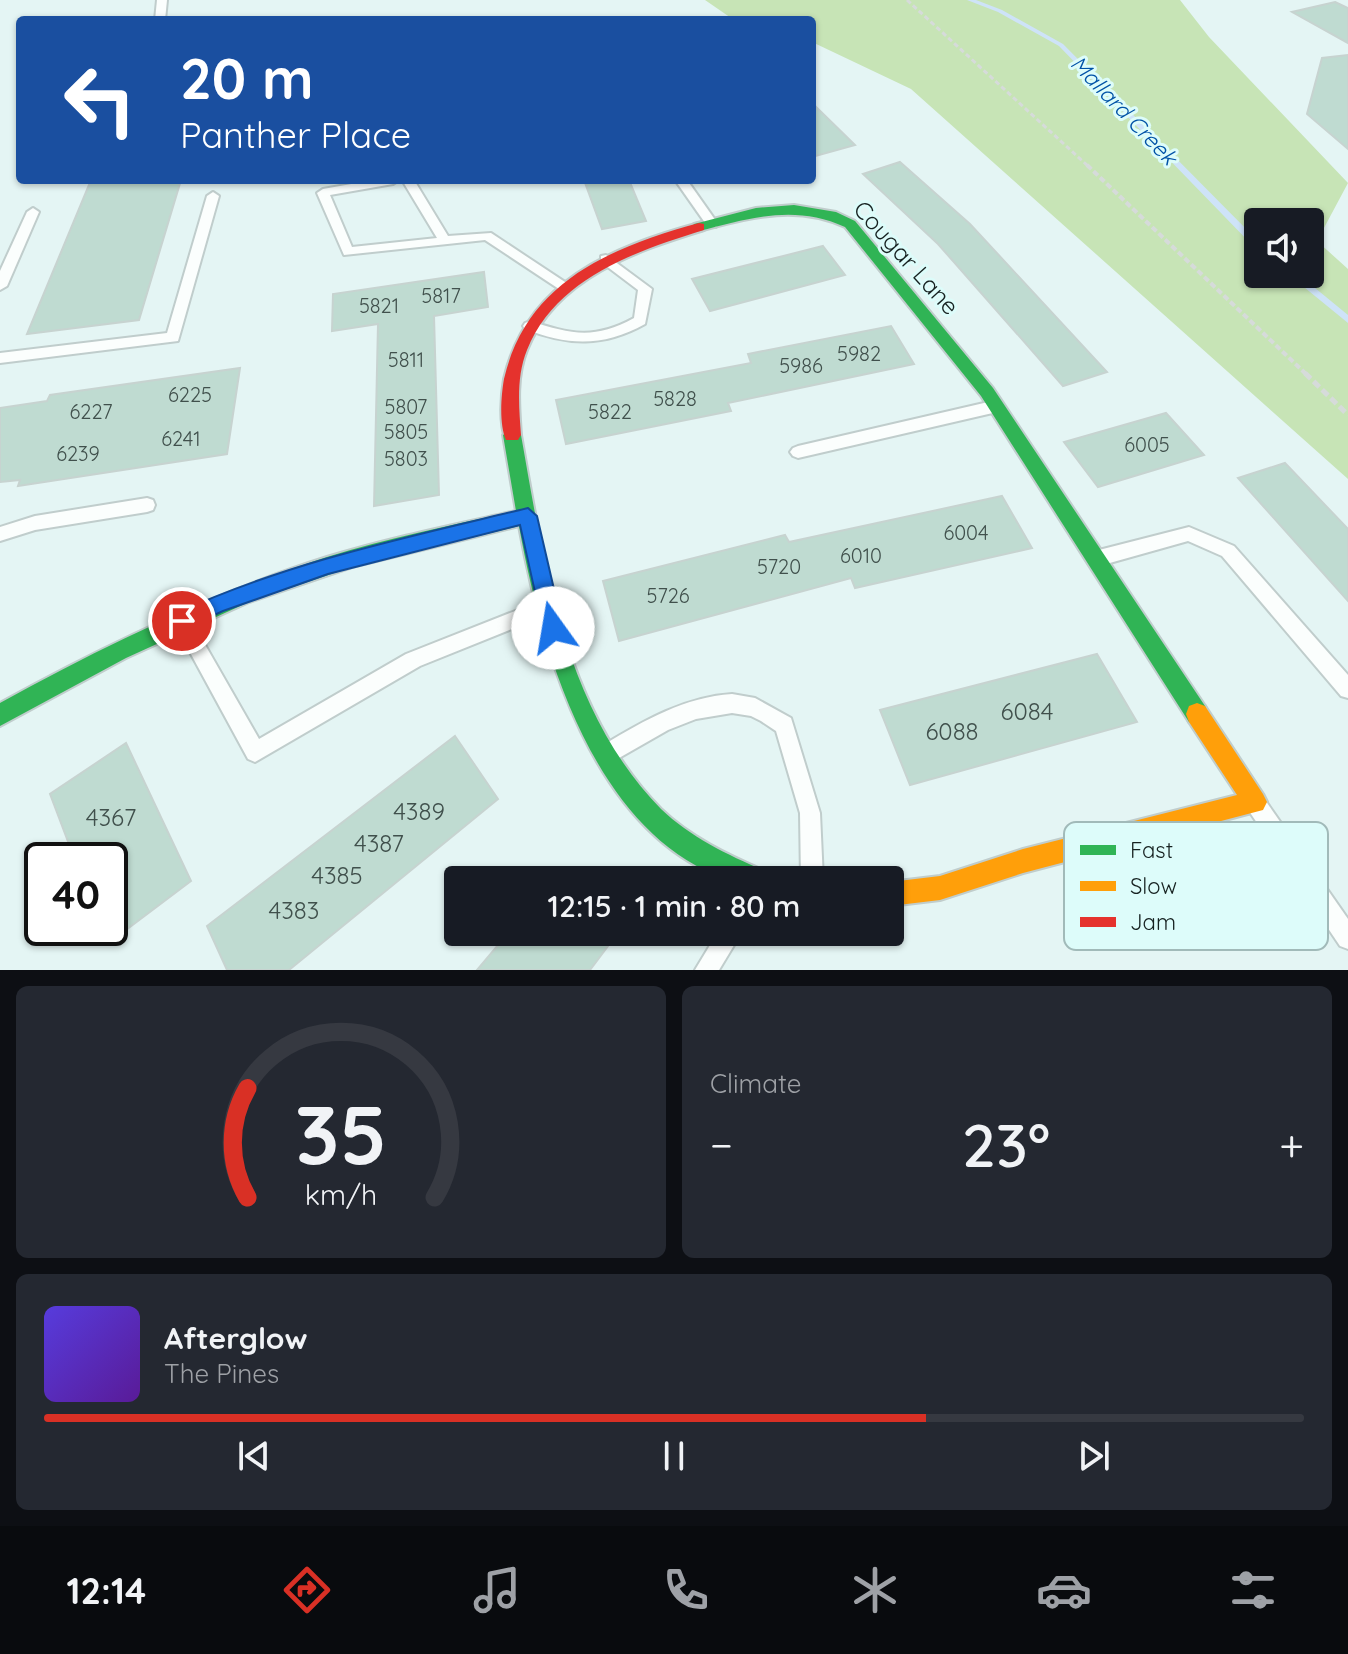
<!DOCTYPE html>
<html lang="en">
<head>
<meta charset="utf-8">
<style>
  body { margin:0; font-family:Quicksand,sans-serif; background:#242831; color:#f1f3f6; height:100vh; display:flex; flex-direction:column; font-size:30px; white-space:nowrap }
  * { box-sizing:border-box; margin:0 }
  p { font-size:26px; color:#9ea1a6 }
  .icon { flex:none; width:44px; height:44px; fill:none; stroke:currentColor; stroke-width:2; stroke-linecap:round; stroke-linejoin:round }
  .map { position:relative; height:970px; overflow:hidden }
  .details { display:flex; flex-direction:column; gap:16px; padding:16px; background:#0d0f14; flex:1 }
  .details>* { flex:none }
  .top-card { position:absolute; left:16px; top:16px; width:800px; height:168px; border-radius:8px; box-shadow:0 2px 6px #0004; background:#1a4fa0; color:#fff; overflow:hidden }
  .buttons { position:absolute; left:1244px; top:208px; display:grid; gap:16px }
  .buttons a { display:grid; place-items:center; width:80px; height:80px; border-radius:8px; background:#171b24; box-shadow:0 2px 6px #0004; font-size:40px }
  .speed { position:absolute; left:24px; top:842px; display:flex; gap:16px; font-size:40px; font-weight:700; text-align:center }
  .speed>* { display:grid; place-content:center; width:104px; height:104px; border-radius:50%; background:#171b24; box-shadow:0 2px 6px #0004; line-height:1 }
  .speed .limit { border:4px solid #111; border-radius:12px; background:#fff; color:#111 }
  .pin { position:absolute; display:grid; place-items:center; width:68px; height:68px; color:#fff; margin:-34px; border:4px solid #fff; border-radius:50%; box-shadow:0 2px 8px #0007 }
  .me { position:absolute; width:88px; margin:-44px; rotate:347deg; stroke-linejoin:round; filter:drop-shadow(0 0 6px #0008) }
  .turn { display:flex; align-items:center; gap:28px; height:168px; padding:0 32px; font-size:36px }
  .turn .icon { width:104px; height:104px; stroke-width:2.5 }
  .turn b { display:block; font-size:56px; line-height:68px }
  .big { font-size:60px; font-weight:600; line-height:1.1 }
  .details .tile { flex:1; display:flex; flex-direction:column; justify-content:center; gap:12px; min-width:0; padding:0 28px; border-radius:12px; background:#242831 }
  .details .dial { align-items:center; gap:0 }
  .dial svg { height:208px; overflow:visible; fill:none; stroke:#363941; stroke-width:7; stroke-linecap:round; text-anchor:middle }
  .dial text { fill:#f1f3f6; stroke:none }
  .song { display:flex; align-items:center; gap:24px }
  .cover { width:96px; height:96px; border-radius:12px; background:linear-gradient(135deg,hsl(250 70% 55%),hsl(270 70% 35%)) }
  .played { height:8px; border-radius:4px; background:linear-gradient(90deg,#d93025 70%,#363941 70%) }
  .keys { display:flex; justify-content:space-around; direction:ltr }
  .heat { display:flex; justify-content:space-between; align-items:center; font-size:44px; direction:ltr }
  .details .tiles { flex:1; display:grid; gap:16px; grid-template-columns:1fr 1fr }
  .tile:last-child { grid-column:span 2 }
  .trip { position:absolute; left:444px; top:866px; width:460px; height:80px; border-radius:8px; background:#171b24; box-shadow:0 2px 6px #0004; font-weight:600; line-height:80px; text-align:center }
  .tab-bar { display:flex; height:128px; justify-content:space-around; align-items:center; background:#090b0e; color:#9ea1a6 }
  .tab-bar .icon { width:56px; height:56px }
  .tab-bar .active { color:#d93025 }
  .tab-bar b { font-size:36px; color:#f1f3f6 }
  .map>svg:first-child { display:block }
  .green { fill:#c7e4b6; fill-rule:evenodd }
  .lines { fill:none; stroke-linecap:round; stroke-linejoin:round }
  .stream { fill:#cee3f8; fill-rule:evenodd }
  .building { fill:#bfdbd1; stroke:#c7d3d0; stroke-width:2 }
  .lane-casing { stroke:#c0cdcc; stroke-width:4 }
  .fast-casing { stroke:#c0cdcc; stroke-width:4 }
  .slow-casing { stroke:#c0cdcc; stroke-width:4 }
  .jam-casing { stroke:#c0cdcc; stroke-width:4 }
  .path-far2 { stroke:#d6dbda; stroke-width:3; stroke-dasharray:5 3; stroke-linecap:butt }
  .path-far1 { stroke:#d6dbda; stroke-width:4; stroke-dasharray:6 3; stroke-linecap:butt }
  .path { stroke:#d6dbda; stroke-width:5; stroke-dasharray:8 4; stroke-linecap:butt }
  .lane { fill:#fbfefd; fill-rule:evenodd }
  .fast { fill:#30b455; fill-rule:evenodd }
  .slow { fill:#ff9f0a; fill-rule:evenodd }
  .jam { fill:#e5322d; fill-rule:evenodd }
  .route { fill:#1a73e8; stroke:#114b97; stroke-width:2 }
  .labels { text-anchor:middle; stroke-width:6; stroke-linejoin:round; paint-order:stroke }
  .number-label { font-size:20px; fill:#40504c }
  .far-water-label { font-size:22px; font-style:italic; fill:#0052a6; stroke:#ddfcfa }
  .street-label { font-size:24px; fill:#162120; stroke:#ddfcfa }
  .near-number-label { font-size:24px; fill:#40504c }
  .key { fill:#ddfcfa; stroke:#a1bab9; stroke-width:2 }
  .key-label { font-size:22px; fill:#162120 }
</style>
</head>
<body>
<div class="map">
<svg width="1348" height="970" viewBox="0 0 1348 970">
  <rect width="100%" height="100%" fill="#e4f5f4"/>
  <path class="green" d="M705,0H1180L1209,37L1348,183L1317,241L1348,269V479L911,89L812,42V20H734ZM1258,222H1310V274H1258Z"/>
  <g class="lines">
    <g class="stream">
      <polygon points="967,0 976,0 1002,10 1063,44 1258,241 1258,249 1255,248 1059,46 998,12"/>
      <polygon points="1288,274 1298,274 1348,315 1348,323"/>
    </g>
  </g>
  <g class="building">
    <polygon points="1335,2 1348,8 1348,43 1292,12"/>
    <polygon points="1348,55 1348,149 1307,114 1322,58"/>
    <polygon points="812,103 855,145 812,157"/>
    <polygon points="900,162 970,224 1107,372 1063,386 938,244 863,174"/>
    <polygon points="91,180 181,180 139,320 27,334"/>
    <polygon points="584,180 629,180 646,221 602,229"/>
    <polygon points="823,246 845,275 710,311 692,279"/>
    <polygon points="484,272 488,307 434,316 439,495 374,506 378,324 332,331 333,294"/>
    <polygon points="891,326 914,364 728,403 731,411 566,444 556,400 751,363 748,354"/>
    <polygon points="240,368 227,454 18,486 20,480 0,482 0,408 47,401 50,395"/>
    <polygon points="1166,413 1204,455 1098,487 1064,442"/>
    <polygon points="1285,463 1348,529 1348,601 1238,478"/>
    <polygon points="1002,496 1032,548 855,588 851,578 619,641 603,581 785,535 789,542"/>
    <polygon points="1097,654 1137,722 910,785 880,710"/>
    <polygon points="455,736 498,799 289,970 227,970 207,926"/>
    <polygon points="126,743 191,881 110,942 110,860 75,860 50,794"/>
    <polygon points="509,932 615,932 617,934 590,970 477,970"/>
  </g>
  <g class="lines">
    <defs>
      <g id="lane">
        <polygon points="157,0 167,0 165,20 155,20"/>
        <polygon points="374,180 399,180 393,184 330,195 352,247 437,238 402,180 414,180 448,236 491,233 571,286 564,290 559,289 485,240 344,255 317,193 323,189"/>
        <polygon points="675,180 687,180 718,224 716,227 708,227"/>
        <polygon points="213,192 219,196 178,341 0,363 0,353 167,333 207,196"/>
        <polygon points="33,208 39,212 7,286 0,290 0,271 27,212"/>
        <path d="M606,255L652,289L645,324C604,347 568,346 525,329L523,326L525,323L530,321C571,334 594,340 634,318L638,290L601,262V256Z"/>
        <polygon points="997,400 1004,406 997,412 798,458 793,456 790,452 793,448 798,446"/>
        <polygon points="147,498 153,500 155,505 153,510 147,512 35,530 0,541 0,527 35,516"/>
        <polygon points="1189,527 1234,546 1348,675 1348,698 1341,696 1222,556 1188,541 1099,566 1093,563 1090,558 1093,553 1099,550"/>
        <polygon points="543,600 549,602 552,608 549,614 420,666 255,762 248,759 173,621 176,615 182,613 188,615 259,739 406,654"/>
        <path d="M732,694L755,698L791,718L820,813L823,880H801L800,813L776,731L761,721L751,716L732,713L696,719L668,730L619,758L612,761L605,758L602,751L605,744C645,720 685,697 732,694Z"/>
        <polygon points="1258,797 1265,800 1348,919 1348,949 1340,946 1251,814 1248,807 1251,800"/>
        <polygon points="718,932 742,932 719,970 695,970"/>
      </g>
      <g id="fast">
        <path d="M794,205L836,212L855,221L993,388L1205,706L1208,714L1205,722L1197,725L1189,722L981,396L845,227C795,204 750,218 699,231L692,227L694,224L756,208Z"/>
        <path d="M512,428L521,435C544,564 564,710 661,809C690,837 728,855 765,871L768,880C755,880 738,883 726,879C593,833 541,649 519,526L352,567L249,602L126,658L0,726V703C105,645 213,593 327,557C389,538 453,525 516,511L503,435Z"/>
      </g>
      <polygon id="slow" points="1197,703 1205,706 1263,794 1267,802 1263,810 1023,873 940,900 890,906 890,882 940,876 1023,849 1237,795 1189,722 1186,714 1189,706"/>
      <path id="jam" d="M699,223L704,224V230C636,251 556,278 527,350C516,377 519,407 521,435L518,440H506C499,424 501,396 504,379C526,282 611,247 699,223Z"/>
    </defs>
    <use href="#lane" class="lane-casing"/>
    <use href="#fast" class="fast-casing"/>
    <use href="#slow" class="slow-casing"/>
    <use href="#jam" class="jam-casing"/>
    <polyline class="path-far2" points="907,0 1089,167"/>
    <polyline class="path-far1" points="1087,165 1307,375"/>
    <polyline class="path" points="1305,373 1348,415"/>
    <use href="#lane" class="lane"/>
    <use href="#fast" class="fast"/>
    <use href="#slow" class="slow"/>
    <use href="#jam" class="jam"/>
  </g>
  <path class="route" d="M528,508L537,516L563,628L560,634L553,637L546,634L543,628L520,525L328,574L223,611L182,630L175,628L172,621L175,614C287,562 408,537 528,508Z"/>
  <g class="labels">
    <g class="number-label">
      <text x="441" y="303">5817</text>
      <text x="379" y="313">5821</text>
      <text x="859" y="361">5982</text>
      <text x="406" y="367">5811</text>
      <text x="801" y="373">5986</text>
      <text x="190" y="402">6225</text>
      <text x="675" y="406">5828</text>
      <text x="406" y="414">5807</text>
      <text x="91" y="419">6227</text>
      <text x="610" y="419">5822</text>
      <text x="406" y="439">5805</text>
      <text x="181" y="446">6241</text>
      <text x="1147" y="452">6005</text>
      <text x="78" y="461">6239</text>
      <text x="406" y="466">5803</text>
      <text x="966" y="540">6004</text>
      <text x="861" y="563">6010</text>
      <text x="779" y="574">5720</text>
      <text x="668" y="603">5726</text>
    </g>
    <g class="far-water-label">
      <text transform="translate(1124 110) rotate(46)" y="8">Mallard Creek</text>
    </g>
    <g class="street-label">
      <text transform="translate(906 258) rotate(48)" y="8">Cougar Lane</text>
    </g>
    <g class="near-number-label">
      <text x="1027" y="720">6084</text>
      <text x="952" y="740">6088</text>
      <text x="419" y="820">4389</text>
      <text x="111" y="826">4367</text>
      <text x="379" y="852">4387</text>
      <text x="337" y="884">4385</text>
      <text x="294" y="919">4383</text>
    </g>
  </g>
  <rect x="1064" y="822" width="264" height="128" rx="12" class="key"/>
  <rect x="1080" y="845" width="36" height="10" fill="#30b455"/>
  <rect x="1080" y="881" width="36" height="10" fill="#ff9f0a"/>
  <rect x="1080" y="917" width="36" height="10" fill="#e5322d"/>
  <g class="key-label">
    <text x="1130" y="858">Fast</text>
    <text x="1130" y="894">Slow</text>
    <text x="1130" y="930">Jam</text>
  </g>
</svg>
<div class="buttons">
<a><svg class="icon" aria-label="sound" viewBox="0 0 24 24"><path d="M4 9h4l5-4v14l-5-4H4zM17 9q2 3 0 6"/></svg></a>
</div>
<div class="speed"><div class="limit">40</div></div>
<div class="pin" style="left:182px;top:621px;background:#d93025"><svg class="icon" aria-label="arrive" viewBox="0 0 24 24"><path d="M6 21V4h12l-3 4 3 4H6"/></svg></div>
<svg class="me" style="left:553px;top:628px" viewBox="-20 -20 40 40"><circle r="19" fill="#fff"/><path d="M0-13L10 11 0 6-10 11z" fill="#1a73e8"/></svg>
<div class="trip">12:15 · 1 min · 80 m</div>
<div class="top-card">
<div class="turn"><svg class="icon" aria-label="left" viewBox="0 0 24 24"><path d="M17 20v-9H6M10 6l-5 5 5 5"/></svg><div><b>20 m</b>Panther Place</div></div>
</div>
</div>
<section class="details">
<div class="tiles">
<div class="tile dial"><svg viewBox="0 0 100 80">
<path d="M14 69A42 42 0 1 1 86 69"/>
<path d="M14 69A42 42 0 0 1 14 27" stroke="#d93025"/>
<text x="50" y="56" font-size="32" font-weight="700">35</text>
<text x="50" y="72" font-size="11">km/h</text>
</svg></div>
<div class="tile"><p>Climate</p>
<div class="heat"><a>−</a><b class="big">23°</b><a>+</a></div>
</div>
<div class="tile">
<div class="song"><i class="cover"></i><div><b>Afterglow</b><p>The Pines</p></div></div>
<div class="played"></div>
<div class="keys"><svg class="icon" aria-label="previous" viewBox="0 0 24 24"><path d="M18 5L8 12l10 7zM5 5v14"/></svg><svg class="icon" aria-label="pause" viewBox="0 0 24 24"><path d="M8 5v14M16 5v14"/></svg><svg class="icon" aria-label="next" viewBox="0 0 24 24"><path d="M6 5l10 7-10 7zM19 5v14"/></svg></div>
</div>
</div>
</section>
<nav class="tab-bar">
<b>12:14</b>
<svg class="icon active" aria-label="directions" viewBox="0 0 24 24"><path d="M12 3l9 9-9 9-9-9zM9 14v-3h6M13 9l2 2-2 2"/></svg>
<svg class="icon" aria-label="music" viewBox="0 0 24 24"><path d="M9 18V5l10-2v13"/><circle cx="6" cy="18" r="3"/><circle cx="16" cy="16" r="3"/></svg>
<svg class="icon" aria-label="phone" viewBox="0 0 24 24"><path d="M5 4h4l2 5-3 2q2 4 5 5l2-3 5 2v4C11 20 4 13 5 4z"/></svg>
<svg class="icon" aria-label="climate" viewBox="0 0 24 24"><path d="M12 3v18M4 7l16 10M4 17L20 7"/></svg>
<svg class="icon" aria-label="car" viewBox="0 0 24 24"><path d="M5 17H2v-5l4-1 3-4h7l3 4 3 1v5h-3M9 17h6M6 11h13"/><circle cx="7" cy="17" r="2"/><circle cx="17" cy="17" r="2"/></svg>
<svg class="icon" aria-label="filters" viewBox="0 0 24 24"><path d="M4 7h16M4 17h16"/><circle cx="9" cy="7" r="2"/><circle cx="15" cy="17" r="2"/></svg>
</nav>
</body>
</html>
